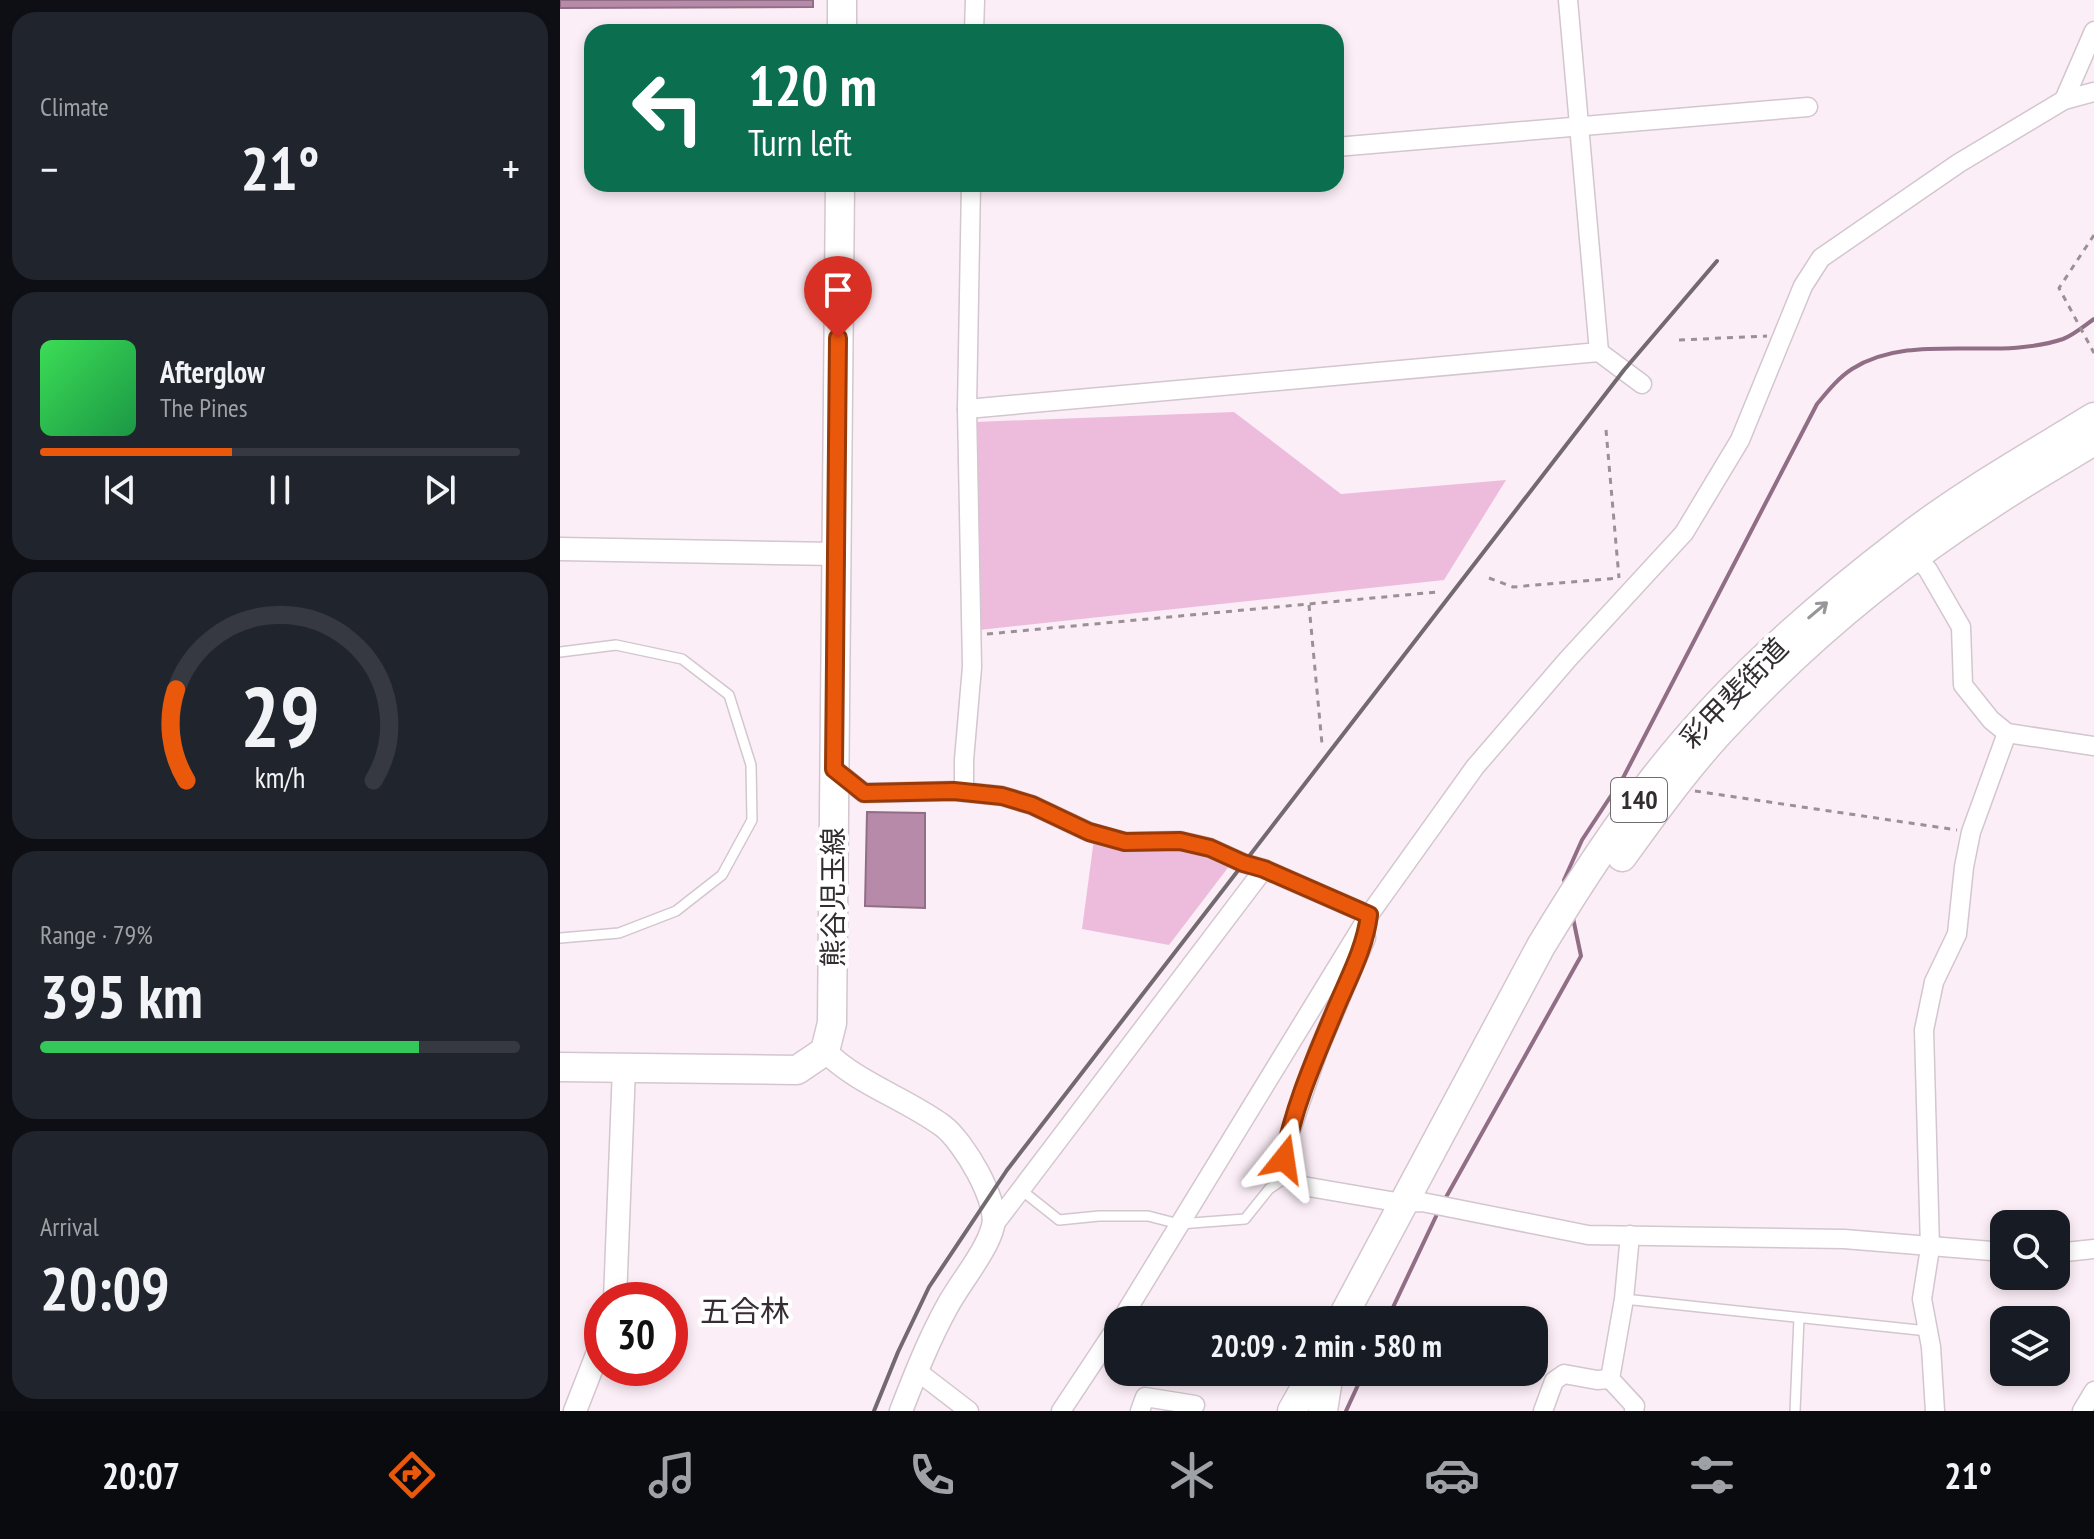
<!DOCTYPE html>
<html lang="en">
<head>
<meta charset="utf-8">
<style>
  body { margin:0; font-family:"PT Sans Narrow","Noto Sans JP",sans-serif; background:#20242c; color:#f1f3f6; height:100vh; display:flex; flex-direction:column; font-size:30px; white-space:nowrap }
  * { box-sizing:border-box; margin:0 }
  p { font-size:26px; color:#9ea1a6 }
  .icon { flex:none; width:44px; height:44px; fill:none; stroke:currentColor; stroke-width:2; stroke-linecap:round; stroke-linejoin:round }
  .map { position:relative; flex:1; overflow:hidden }
  .panel { display:flex; flex-direction:column; gap:12px; padding:12px; background:#0d0f14; width:560px }
  .panel>* { flex:none }
  .top-card { position:absolute; left:24px; top:24px; width:760px; height:168px; border-radius:24px; box-shadow:0 4px 12px #0003; background:#0b6e4f; color:#fff; overflow:hidden }
  .tools { position:absolute; left:1430px; top:1210px; display:grid; gap:16px }
  .tools a { display:grid; place-items:center; width:80px; height:80px; border-radius:16px; background:#171b24; box-shadow:0 4px 12px #0003; font-size:40px }
  .speed { position:absolute; left:24px; top:1282px; display:flex; gap:16px; font-size:40px; font-weight:700; text-align:center }
  .speed>* { display:grid; place-content:center; width:104px; height:104px; border-radius:50%; background:#171b24; box-shadow:0 4px 12px #0003; line-height:1 }
  .speed .limit { border:12px solid #d22; background:#fff; color:#111 }
  .pin { position:absolute; display:grid; place-items:center; width:68px; height:68px; color:#fff; margin:-82px -34px; border-radius:50% 50% 50% 0; rotate:-45deg; box-shadow:0 0 8px #0007 }
  .pin .icon { rotate:45deg }
  .me { position:absolute; width:88px; margin:-44px; rotate:15deg; stroke-linejoin:round; filter:drop-shadow(0 0 6px #0008) }
  .turn { display:flex; align-items:center; gap:28px; height:168px; padding:0 32px; font-size:36px }
  .turn .icon { width:104px; height:104px; stroke-width:2.5 }
  .turn b { display:block; font-size:56px; line-height:68px }
  .big { font-size:60px; font-weight:700; line-height:1.1 }
  .panel .tile { flex:1; display:flex; flex-direction:column; justify-content:center; gap:12px; min-width:0; padding:0 28px; border-radius:24px; background:#20242c }
  .panel .dial { align-items:center; gap:0 }
  .dial svg { height:208px; overflow:visible; fill:none; stroke:#363941; stroke-width:7; stroke-linecap:round; text-anchor:middle }
  .dial text { fill:#f1f3f6; stroke:none }
  .song { display:flex; align-items:center; gap:24px }
  .cover { width:96px; height:96px; border-radius:12px; background:linear-gradient(135deg,hsl(130 70% 55%),hsl(140 70% 35%)) }
  .played { height:8px; border-radius:4px; background:linear-gradient(90deg,#ea580c 40%,#363941 40%) }
  .keys { display:flex; justify-content:space-around; direction:ltr }
  .heat { display:flex; justify-content:space-between; align-items:center; font-size:44px; direction:ltr }
  .charge { height:12px; border-radius:6px; background:linear-gradient(90deg,#34c759 79%,#363941 0) }
  .trip { position:absolute; left:544px; top:1306px; width:444px; height:80px; border-radius:24px; background:#171b24; box-shadow:0 4px 12px #0003; font-weight:700; line-height:80px; text-align:center }
  .tabs { display:flex; height:128px; justify-content:space-around; align-items:center; background:#090b0e; color:#9ea1a6 }
  .tabs .icon { width:56px; height:56px }
  .tabs .on { color:#ea580c }
  .tabs b { font-size:36px; color:#f1f3f6 }
  main { display:flex; flex:1; min-height:0 }
  .map>svg:first-child { display:block }
  .green { fill:#edbcdd }
  .water { fill:#b88aa9; stroke:#906e85; stroke-width:2 }
  .lines { fill:none; stroke-linecap:round; stroke-linejoin:round }
  .stream { stroke:#906e85; stroke-width:4 }
  .service-casing { stroke:#d3c6cf; stroke-width:12 }
  .minor-casing { stroke:#d3c6cf; stroke-width:21 }
  .tertiary-casing { stroke:#d3c6cf; stroke-width:25 }
  .primary-casing { stroke:#d3c6cf; stroke-width:31 }
  .trunk-casing { stroke:#d3c6cf; stroke-width:31 }
  .path { stroke:#9a9096; stroke-width:3; stroke-dasharray:6 6; stroke-linecap:butt }
  .service { stroke:#fff; stroke-width:9 }
  .minor { stroke:#fff; stroke-width:18 }
  .tertiary { stroke:#fff; stroke-width:22 }
  .primary { stroke:#fff; stroke-width:28 }
  .trunk { stroke:#fff; stroke-width:28 }
  .rail { stroke:#726a6f; stroke-width:4 }
  .oneway { stroke:#989698 }
  .route-casing { stroke:#983908; stroke-width:20 }
  .route { stroke:#ea580c; stroke-width:14 }
  .labels { text-anchor:middle; stroke-width:8; stroke-linejoin:round; paint-order:stroke }
  .shield { fill:#fff; stroke:#706c6e; stroke-width:2 }
  .shield-label { font-size:26px; font-weight:bold; fill:#322d30 }
  .street-label { font-size:28px; fill:#322d30; stroke:#fff }
  .neighbourhood-label { font-size:30px; fill:#372d34; stroke:#fff }
</style>
</head>
<body>
<main>
<section class="panel">
<div class="tile"><p>Climate</p>
<div class="heat"><a>−</a><b class="big">21°</b><a>+</a></div>
</div>
<div class="tile">
<div class="song"><i class="cover"></i><div><b>Afterglow</b><p>The Pines</p></div></div>
<div class="played"></div>
<div class="keys"><svg class="icon" aria-label="previous" viewBox="0 0 24 24"><path d="M18 5L8 12l10 7zM5 5v14"/></svg><svg class="icon" aria-label="pause" viewBox="0 0 24 24"><path d="M8 5v14M16 5v14"/></svg><svg class="icon" aria-label="next" viewBox="0 0 24 24"><path d="M6 5l10 7-10 7zM19 5v14"/></svg></div>
</div>
<div class="tile dial"><svg viewBox="0 0 100 80">
<path d="M14 69A42 42 0 1 1 86 69"/>
<path d="M14 69A42 42 0 0 1 10 34" stroke="#ea580c"/>
<text x="50" y="56" font-size="32" font-weight="700">29</text>
<text x="50" y="72" font-size="11">km/h</text>
</svg></div>
<div class="tile"><p>Range · 79%</p><b class="big">395 km</b><div class="charge"></div></div>
<div class="tile"><p>Arrival</p><b class="big">20:09</b></div>
</section>
<div class="map">
<svg width="1534" height="1411" viewBox="0 0 1534 1411">
  <rect width="100%" height="100%" fill="#fceef7"/>
  <g class="green">
    <polygon points="674,412 781,494 946,480 884,580 419,630 415,422"/>
    <polygon points="534,839 619,845 670,865 609,945 522,929"/>
  </g>
  <g class="water">
    <polygon points="0,0 253,0 253,7 0,8"/>
    <polygon points="307,812 365,813 365,908 305,906"/>
  </g>
  <g class="lines">
    <g class="stream">
      <path d="M1005,884L1004,880L1022,840L1064,776L1257,404C1267,392 1278,378 1292,369C1352,331 1435,362 1503,339C1514,335 1524,326 1534,319"/>
      <polyline points="885,1199 1021,956 1013,918"/>
      <polyline points="827,1320 879,1210"/>
      <polyline points="786,1411 804,1372"/>
    </g>
    <defs>
      <g id="service">
        <polyline points="0,652 56,645 122,659 169,695 191,765 192,820 162,875 116,911 59,933 0,938"/>
        <polyline points="460,1189 499,1220 539,1216 588,1216 619,1224 685,1219 709,1189 728,1176"/>
        <polyline points="1064,1299 1368,1331"/>
        <polyline points="1235,1411 1239,1318"/>
      </g>
      <g id="minor">
        <polyline points="1008,0 1039,352"/>
        <polyline points="414,32 415,0"/>
        <polyline points="1504,100 1534,31"/>
        <polyline points="776,147 1248,107"/>
        <polyline points="407,409 1039,352 1082,384"/>
        <polyline points="1356,556 1368,570 1401,627 1403,685 1431,720 1447,733 1534,746"/>
        <polyline points="274,769 304,793 394,791 442,796 472,805 529,832 565,842 620,841 650,848 683,863 704,869 809,915"/>
        <polyline points="404,792 404,760 412,667 407,409 411,184"/>
        <polyline points="806,938 758,1051 727,1141 724,1159 728,1176 743,1186 842,1203 862,1202 1028,1235 1284,1239 1444,1252"/>
        <polyline points="434,1225 704,869"/>
        <polyline points="1070,1235 1064,1299 1050,1379 1075,1406 1074,1411"/>
        <polyline points="1496,1253 1534,1249"/>
        <polyline points="561,1320 809,915 915,767 1008,659 1124,533 1180,440 1243,286 1261,258 1399,163 1504,100 1534,92"/>
        <polyline points="357,1371 409,1411"/>
        <polyline points="501,1411 558,1325"/>
        <polyline points="580,1411 585,1397 635,1405"/>
        <polyline points="983,1411 994,1381 1004,1374 1037,1380 1050,1379"/>
        <polyline points="1375,1411 1371,1347 1362,1299 1370,1248 1364,1030 1374,982 1397,934 1404,867 1411,832 1447,733"/>
        <polyline points="1522,1411 1534,1391"/>
      </g>
      <g id="tertiary">
        <polyline points="0,549 275,554"/>
        <path d="M265,1051C298,1084 345,1098 383,1126C403,1141 439,1201 433,1226C428,1249 400,1283 388,1305C369,1339 355,1375 341,1411"/>
        <polyline points="55,1300 64,1068"/>
        <polyline points="15,1411 42,1342"/>
      </g>
      <g id="primary">
        <polyline points="282,32 282,0"/>
        <polyline points="0,1067 237,1070 265,1051 272,1023 280,184"/>
      </g>
      <g id="trunk">
        <path d="M1062,857C1096,810 1131,761 1172,719C1248,638 1337,565 1430,505C1464,482 1499,462 1534,441"/>
        <path d="M781,1320L981,946C1016,888 1054,829 1096,776C1165,687 1252,610 1341,542C1401,495 1469,457 1534,417"/>
        <polyline points="732,1411 754,1372"/>
        <polyline points="763,1411 767,1385"/>
      </g>
    </defs>
    <use href="#service" class="service-casing"/>
    <use href="#minor" class="minor-casing"/>
    <use href="#tertiary" class="tertiary-casing"/>
    <use href="#primary" class="primary-casing"/>
    <use href="#trunk" class="trunk-casing"/>
    <g class="path">
      <polyline points="1534,235 1499,288 1534,353"/>
      <polyline points="1119,340 1207,336"/>
      <polyline points="1046,430 1059,578"/>
      <polyline points="929,578 953,587 1059,578"/>
      <polyline points="749,605 762,744"/>
      <polyline points="427,634 877,592"/>
      <polyline points="1135,791 1397,830"/>
    </g>
    <use href="#service" class="service"/>
    <use href="#minor" class="minor"/>
    <use href="#tertiary" class="tertiary"/>
    <use href="#primary" class="primary"/>
    <use href="#trunk" class="trunk"/>
    <polyline class="rail" points="314,1411 338,1352 369,1287 447,1170 1064,370 1157,261"/>
  </g>
  <defs><path id="oneway-shaft" d="M-6 0H5M1.5-3L5.5 0L1.5 3" fill="none" stroke-width="1.6" stroke-linecap="round" stroke-linejoin="round" transform="scale(2)"/></defs>
  <use class="oneway" href="#oneway-shaft" transform="translate(1258 610) rotate(-40)"/>
  <g class="lines">
    <defs>
      <path id="route" d="M278,338L274,769L304,793L394,791L442,796L472,805L529,832L565,842L620,841L650,848L683,863L704,869L809,915C805,948 789,977 776,1008C756,1056 733,1107 724,1159"/>
    </defs>
    <use href="#route" class="route-casing"/>
    <use href="#route" class="route"/>
  </g>
  <g class="labels">
    <rect class="shield" x="1051" y="778" width="56" height="44" rx="6"/>
    <g class="shield-label">
      <text x="1079" y="809">140</text>
    </g>
    <g class="street-label">
      <text transform="translate(1174 693) rotate(-46)" y="10">彩甲斐街道</text>
      <text transform="translate(273 897) rotate(-90)" y="10">熊谷児玉線</text>
    </g>
    <g class="neighbourhood-label">
      <text x="185" y="1322">五合林</text>
    </g>
  </g>
</svg>
<div class="tools">
<a><svg class="icon" aria-label="search" viewBox="0 0 24 24"><circle cx="10" cy="10" r="6"/><path d="M15 15l6 6"/></svg></a>
<a><svg class="icon" aria-label="layers" viewBox="0 0 24 24"><path d="M12 4l9 5-9 5-9-5zM3 14l9 5 9-5"/></svg></a>
</div>
<div class="speed"><div class="limit">30</div></div>
<div class="pin" style="left:278px;top:338px;background:#d93025"><svg class="icon" aria-label="arrive" viewBox="0 0 24 24"><path d="M6 21V4h12l-3 4 3 4H6"/></svg></div>
<svg class="me" style="left:724px;top:1159px" viewBox="-20 -20 40 40"><path d="M0-17L14 15 0 8-14 15z" fill="#ea580c" stroke="#fff" stroke-width="4"/></svg>
<div class="trip">20:09 · 2 min · 580 m</div>
<div class="top-card">
<div class="turn"><svg class="icon" aria-label="left" viewBox="0 0 24 24"><path d="M17 20v-9H6M10 6l-5 5 5 5"/></svg><div><b>120 m</b>Turn left</div></div>
</div>
</div>
</main>
<nav class="tabs">
<b>20:07</b>
<svg class="icon on" aria-label="directions" viewBox="0 0 24 24"><path d="M12 3l9 9-9 9-9-9zM9 14v-3h6M13 9l2 2-2 2"/></svg>
<svg class="icon" aria-label="music" viewBox="0 0 24 24"><path d="M9 18V5l10-2v13"/><circle cx="6" cy="18" r="3"/><circle cx="16" cy="16" r="3"/></svg>
<svg class="icon" aria-label="phone" viewBox="0 0 24 24"><path d="M5 4h4l2 5-3 2q2 4 5 5l2-3 5 2v4C11 20 4 13 5 4z"/></svg>
<svg class="icon" aria-label="climate" viewBox="0 0 24 24"><path d="M12 3v18M4 7l16 10M4 17L20 7"/></svg>
<svg class="icon" aria-label="car" viewBox="0 0 24 24"><path d="M5 17H2v-5l4-1 3-4h7l3 4 3 1v5h-3M9 17h6M6 11h13"/><circle cx="7" cy="17" r="2"/><circle cx="17" cy="17" r="2"/></svg>
<svg class="icon" aria-label="filters" viewBox="0 0 24 24"><path d="M4 7h16M4 17h16"/><circle cx="9" cy="7" r="2"/><circle cx="15" cy="17" r="2"/></svg>
<b>21°</b>
</nav>
</body>
</html>
